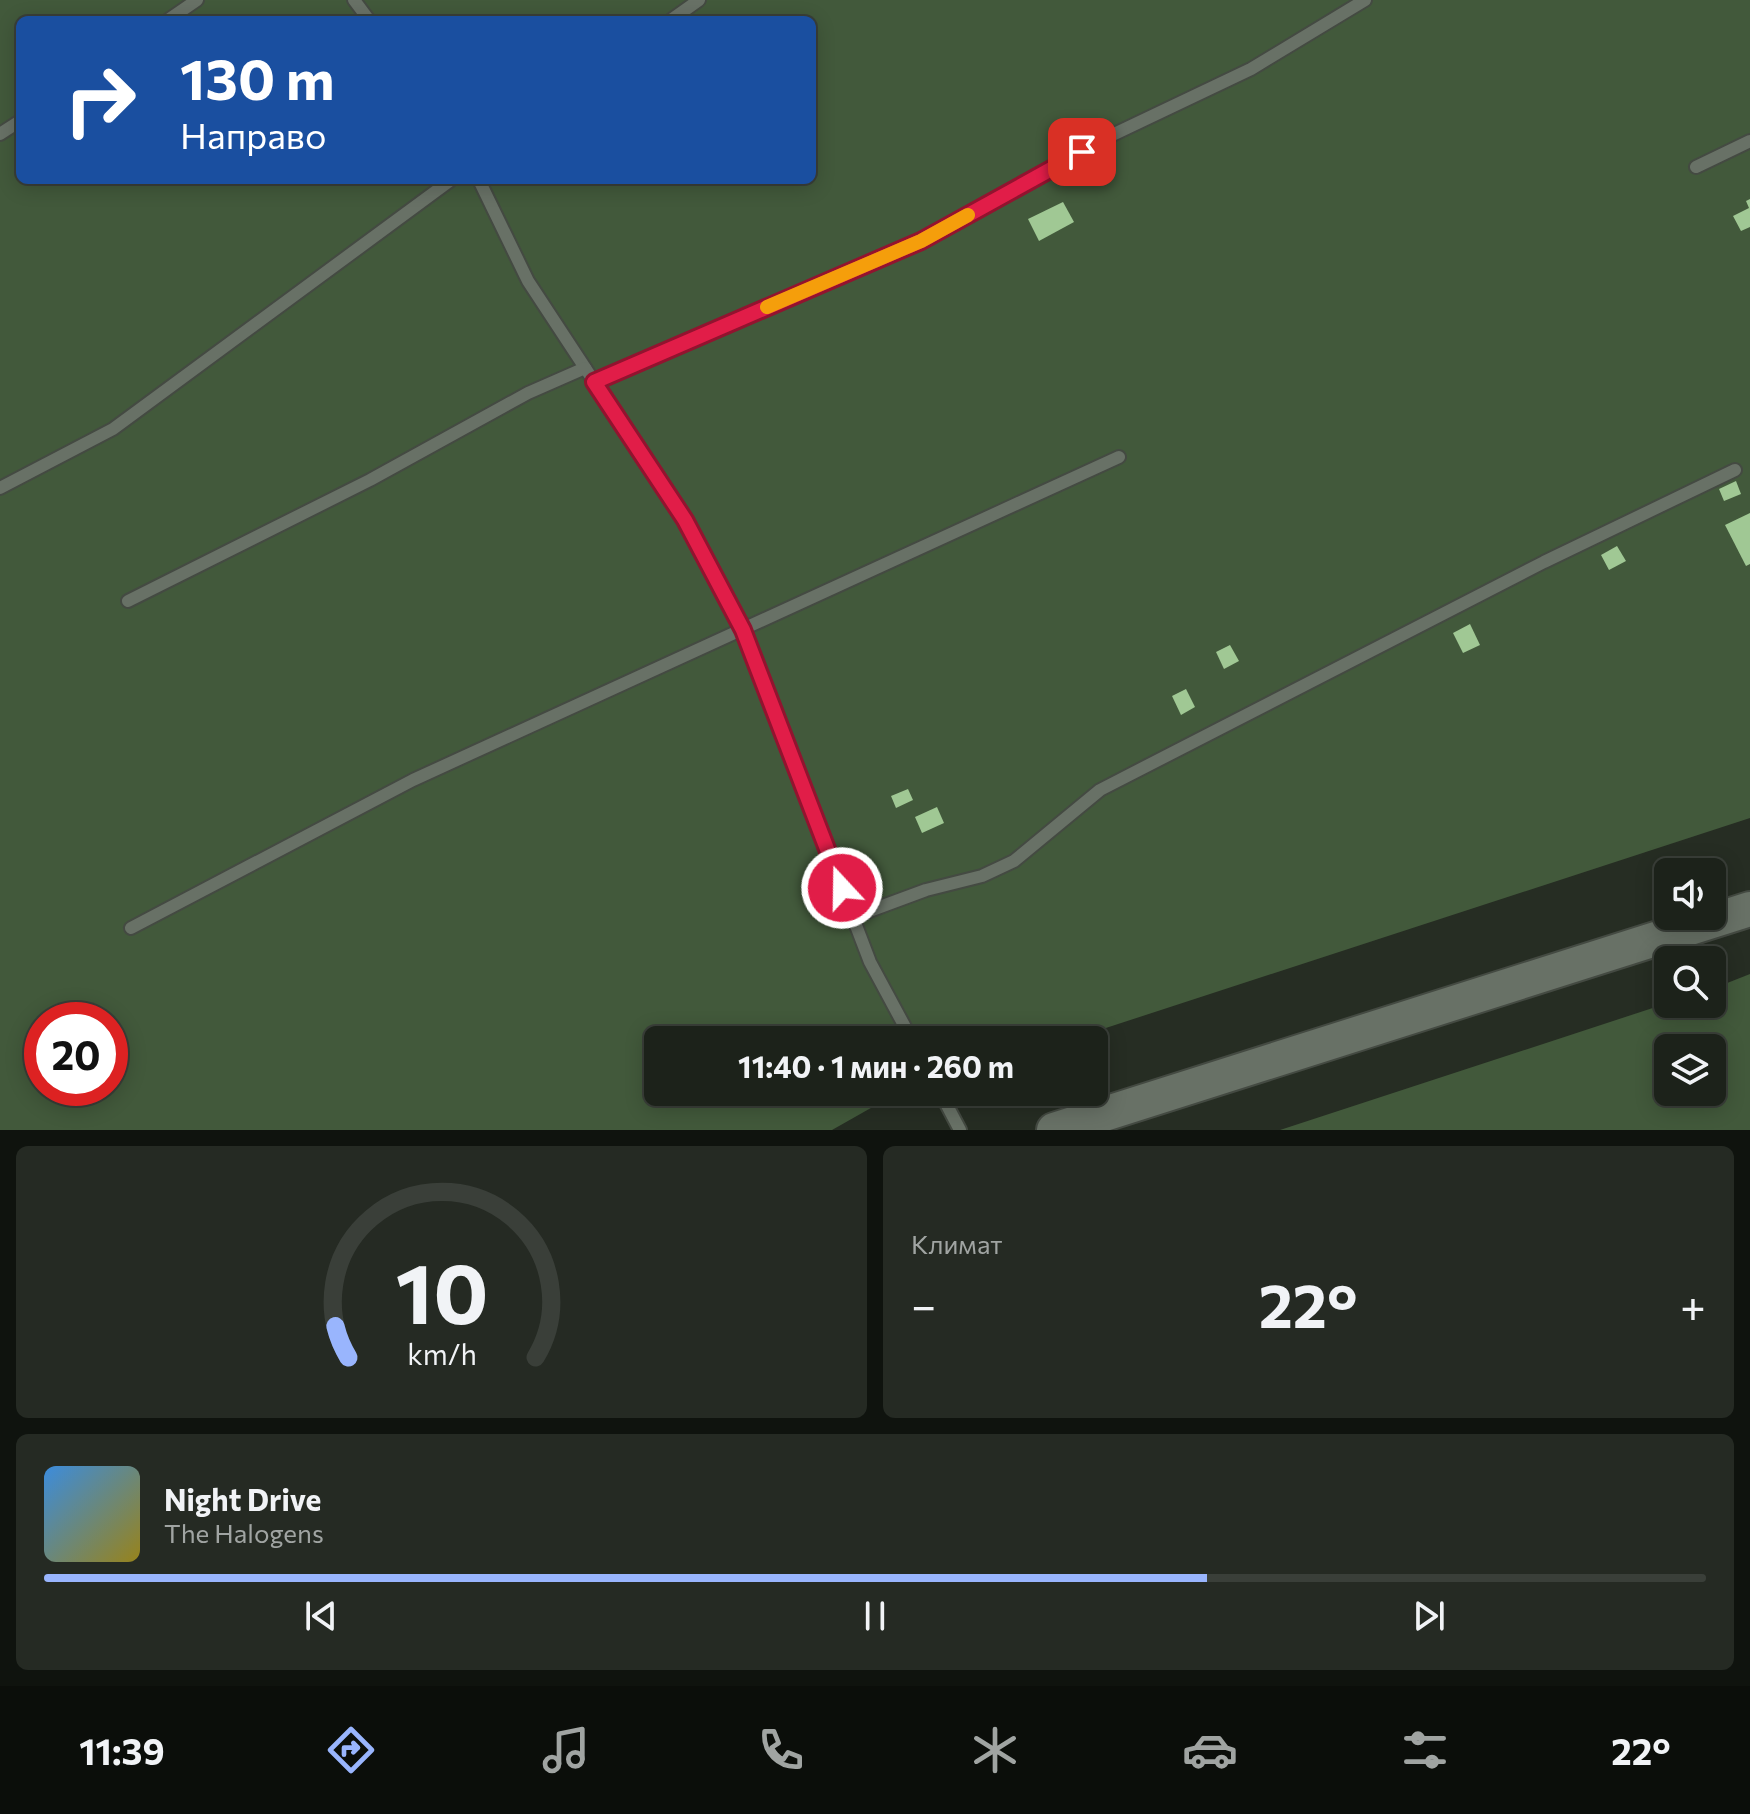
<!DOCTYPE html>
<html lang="ru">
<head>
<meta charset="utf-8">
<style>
  body { margin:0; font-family:Commissioner,sans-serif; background:#252a23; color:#f1f3f6; height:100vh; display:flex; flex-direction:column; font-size:30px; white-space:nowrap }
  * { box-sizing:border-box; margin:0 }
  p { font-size:26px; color:#a0a4a2 }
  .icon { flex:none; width:44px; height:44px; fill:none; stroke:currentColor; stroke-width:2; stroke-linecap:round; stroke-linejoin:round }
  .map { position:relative; height:1130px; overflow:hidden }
  .details { display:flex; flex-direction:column; gap:16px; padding:16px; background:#0f130e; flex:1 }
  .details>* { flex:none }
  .banner { position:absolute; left:16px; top:16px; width:800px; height:168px; border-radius:12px; box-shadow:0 4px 20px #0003,0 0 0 2px #3a3f39; background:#1a4fa0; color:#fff; overflow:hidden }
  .buttons { position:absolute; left:1654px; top:858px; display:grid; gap:16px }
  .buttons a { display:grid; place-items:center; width:72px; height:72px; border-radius:12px; background:#1c221a; box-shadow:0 4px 20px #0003,0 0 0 2px #3a3f39; font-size:40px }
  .speed { position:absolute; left:24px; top:1002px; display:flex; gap:16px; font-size:40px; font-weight:700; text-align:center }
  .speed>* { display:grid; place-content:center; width:104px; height:104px; border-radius:50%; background:#1c221a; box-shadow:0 4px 20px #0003,0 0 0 2px #3a3f39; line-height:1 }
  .speed .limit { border:12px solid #d22; background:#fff; color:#111 }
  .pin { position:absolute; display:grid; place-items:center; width:68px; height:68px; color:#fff; margin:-34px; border-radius:16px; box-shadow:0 4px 12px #0006 }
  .me { position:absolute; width:88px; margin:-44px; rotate:339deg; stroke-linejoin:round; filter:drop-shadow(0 0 6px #0008) }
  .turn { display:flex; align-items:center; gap:28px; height:168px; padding:0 32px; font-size:36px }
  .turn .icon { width:104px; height:104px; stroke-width:2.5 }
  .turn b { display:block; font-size:56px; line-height:68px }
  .big { font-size:60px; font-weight:700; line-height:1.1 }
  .details .card { flex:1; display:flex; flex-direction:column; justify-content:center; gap:12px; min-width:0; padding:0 28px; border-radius:12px; background:#252a23 }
  .details .dial { align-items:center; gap:0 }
  .dial svg { height:208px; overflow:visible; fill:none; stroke:#3a3f39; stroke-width:7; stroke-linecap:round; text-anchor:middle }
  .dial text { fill:#f1f3f6; stroke:none }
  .song { display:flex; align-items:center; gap:24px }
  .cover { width:96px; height:96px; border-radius:12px; background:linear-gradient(135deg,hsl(210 70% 55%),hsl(50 70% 35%)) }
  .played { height:8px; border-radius:4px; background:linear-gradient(90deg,#99b5fd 70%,#3a3f39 70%) }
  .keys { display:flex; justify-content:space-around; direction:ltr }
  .heat { display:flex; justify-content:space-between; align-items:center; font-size:44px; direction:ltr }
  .details .tiles { flex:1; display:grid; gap:16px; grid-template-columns:1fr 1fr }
  .card:last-child { grid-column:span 2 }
  .trip { position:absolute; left:644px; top:1026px; width:464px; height:80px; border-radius:12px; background:#1c221a; box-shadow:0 4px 20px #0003,0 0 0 2px #3a3f39; font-weight:700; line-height:80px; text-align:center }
  .tabs { display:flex; height:128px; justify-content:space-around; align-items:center; background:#0b0e0a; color:#a0a4a2 }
  .tabs .icon { width:56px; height:56px }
  .tabs .selected { color:#99b5fd }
  .tabs b { font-size:36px; color:#f1f3f6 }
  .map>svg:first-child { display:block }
  .green { fill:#42593b; fill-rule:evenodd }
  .building { fill:#a0c894 }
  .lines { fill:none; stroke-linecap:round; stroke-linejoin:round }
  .lane-casing { stroke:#444a42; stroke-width:16 }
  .secondary-casing { stroke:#444a42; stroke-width:38 }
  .lane { stroke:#687166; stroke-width:12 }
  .secondary { stroke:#687166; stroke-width:34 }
  .route-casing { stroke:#92132f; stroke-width:20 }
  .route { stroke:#e11d48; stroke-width:14 }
  .slow { stroke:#f59e0b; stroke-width:14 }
</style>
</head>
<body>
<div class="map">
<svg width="1750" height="1130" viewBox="0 0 1750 1130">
  <rect width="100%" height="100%" fill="#262d23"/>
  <g class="green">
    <path d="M0,0H1750V818L1069,1040H658V1092H909L885,1100L832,1130H0ZM20,20H812V180H20ZM42,1020H110V1088H42Z"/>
    <path d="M1750,974V1130H1280L1668,1003L1712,1004V989ZM1668,1048H1712V1092H1668Z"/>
  </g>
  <g class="building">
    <polygon points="1750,199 1750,227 1741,231 1733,216 1749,208 1746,201"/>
    <polygon points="1063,202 1074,222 1039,241 1028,219"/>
    <polygon points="1736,481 1741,494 1724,501 1719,489"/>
    <polygon points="1750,513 1750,564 1746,566 1725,525"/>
    <polygon points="1617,546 1626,561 1609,570 1601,555"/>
    <polygon points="1470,624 1480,645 1463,653 1453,633"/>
    <polygon points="1230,645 1239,661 1224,669 1216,652"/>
    <polygon points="1186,689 1195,707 1181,715 1172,696"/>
    <polygon points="908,789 913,800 896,808 891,796"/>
    <polygon points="937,807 944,823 922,833 915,817"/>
  </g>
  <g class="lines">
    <defs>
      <g id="lane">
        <polyline points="354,0 369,20"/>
        <polyline points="168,20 197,0"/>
        <polyline points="671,20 699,0"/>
        <polyline points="0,134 20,121"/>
        <polyline points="1696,167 1750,141"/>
        <polyline points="479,180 528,281 685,520 743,630 870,962 912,1040"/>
        <polyline points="594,382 921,241 1108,137 1251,69 1365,0"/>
        <polyline points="0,488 113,429 451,180"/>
        <polyline points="128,601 370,480 528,393 585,368"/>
        <polyline points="853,917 926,890 982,876 1014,861 1100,790 1544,562 1735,470"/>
        <polyline points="131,928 413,780 1119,457"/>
        <polyline points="940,1092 960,1130"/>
      </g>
      <polyline id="secondary" points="1054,1130 1750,909"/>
    </defs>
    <use href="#lane" class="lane-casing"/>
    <use href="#secondary" class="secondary-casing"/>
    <use href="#lane" class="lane"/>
    <use href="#secondary" class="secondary"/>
  </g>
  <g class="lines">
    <defs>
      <polyline id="route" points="842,888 743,630 685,520 594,382 921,241 1082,152"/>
    </defs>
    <use href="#route" class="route-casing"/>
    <use href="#route" class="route"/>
    <polyline class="slow" points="767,307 921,241 968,215"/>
  </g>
</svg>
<div class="buttons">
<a><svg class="icon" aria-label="sound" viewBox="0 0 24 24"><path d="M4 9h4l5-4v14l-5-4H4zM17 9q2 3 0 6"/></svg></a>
<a><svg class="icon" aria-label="search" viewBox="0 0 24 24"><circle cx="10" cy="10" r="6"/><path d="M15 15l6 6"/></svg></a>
<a><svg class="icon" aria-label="layers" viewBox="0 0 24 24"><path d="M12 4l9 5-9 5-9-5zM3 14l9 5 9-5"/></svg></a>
</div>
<div class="speed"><div class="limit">20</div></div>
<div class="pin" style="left:1082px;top:152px;background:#d93025"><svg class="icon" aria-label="arrive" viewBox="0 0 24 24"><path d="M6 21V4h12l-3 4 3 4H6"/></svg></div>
<svg class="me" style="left:842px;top:888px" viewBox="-20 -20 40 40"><circle r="17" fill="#e11d48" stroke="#fff" stroke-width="3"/><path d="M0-11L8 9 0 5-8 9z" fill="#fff"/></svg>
<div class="trip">11:40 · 1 мин · 260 m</div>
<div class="banner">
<div class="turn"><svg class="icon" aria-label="right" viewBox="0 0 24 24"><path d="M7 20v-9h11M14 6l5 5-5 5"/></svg><div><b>130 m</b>Направо</div></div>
</div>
</div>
<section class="details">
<div class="tiles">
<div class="card dial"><svg viewBox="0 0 100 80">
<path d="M14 69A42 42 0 1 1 86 69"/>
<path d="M14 69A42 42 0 0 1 9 57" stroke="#99b5fd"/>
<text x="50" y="56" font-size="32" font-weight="700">10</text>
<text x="50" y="72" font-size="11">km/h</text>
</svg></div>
<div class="card"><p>Климат</p>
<div class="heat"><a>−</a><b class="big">22°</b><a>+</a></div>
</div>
<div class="card">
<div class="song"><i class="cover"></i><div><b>Night Drive</b><p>The Halogens</p></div></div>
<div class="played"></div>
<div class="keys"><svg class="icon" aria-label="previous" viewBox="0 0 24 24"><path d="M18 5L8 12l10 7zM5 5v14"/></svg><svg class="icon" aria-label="pause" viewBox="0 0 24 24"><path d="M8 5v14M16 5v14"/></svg><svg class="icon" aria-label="next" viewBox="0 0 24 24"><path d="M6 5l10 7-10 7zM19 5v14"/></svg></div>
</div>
</div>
</section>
<nav class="tabs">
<b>11:39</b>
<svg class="icon selected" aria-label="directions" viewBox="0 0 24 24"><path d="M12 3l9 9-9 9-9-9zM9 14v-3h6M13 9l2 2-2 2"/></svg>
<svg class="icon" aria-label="music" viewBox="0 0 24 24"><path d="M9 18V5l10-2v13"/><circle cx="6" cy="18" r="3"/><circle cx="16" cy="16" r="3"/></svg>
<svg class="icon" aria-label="phone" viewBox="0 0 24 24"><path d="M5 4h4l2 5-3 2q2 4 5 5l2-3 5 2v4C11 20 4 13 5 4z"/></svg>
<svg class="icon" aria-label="climate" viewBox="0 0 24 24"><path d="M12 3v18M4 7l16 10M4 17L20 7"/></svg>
<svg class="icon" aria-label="car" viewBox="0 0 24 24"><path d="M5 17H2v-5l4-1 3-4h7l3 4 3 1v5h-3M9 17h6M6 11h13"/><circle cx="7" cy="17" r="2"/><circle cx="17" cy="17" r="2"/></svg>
<svg class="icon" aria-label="filters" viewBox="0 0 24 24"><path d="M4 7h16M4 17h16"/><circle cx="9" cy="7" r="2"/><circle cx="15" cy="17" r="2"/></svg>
<b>22°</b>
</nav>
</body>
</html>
